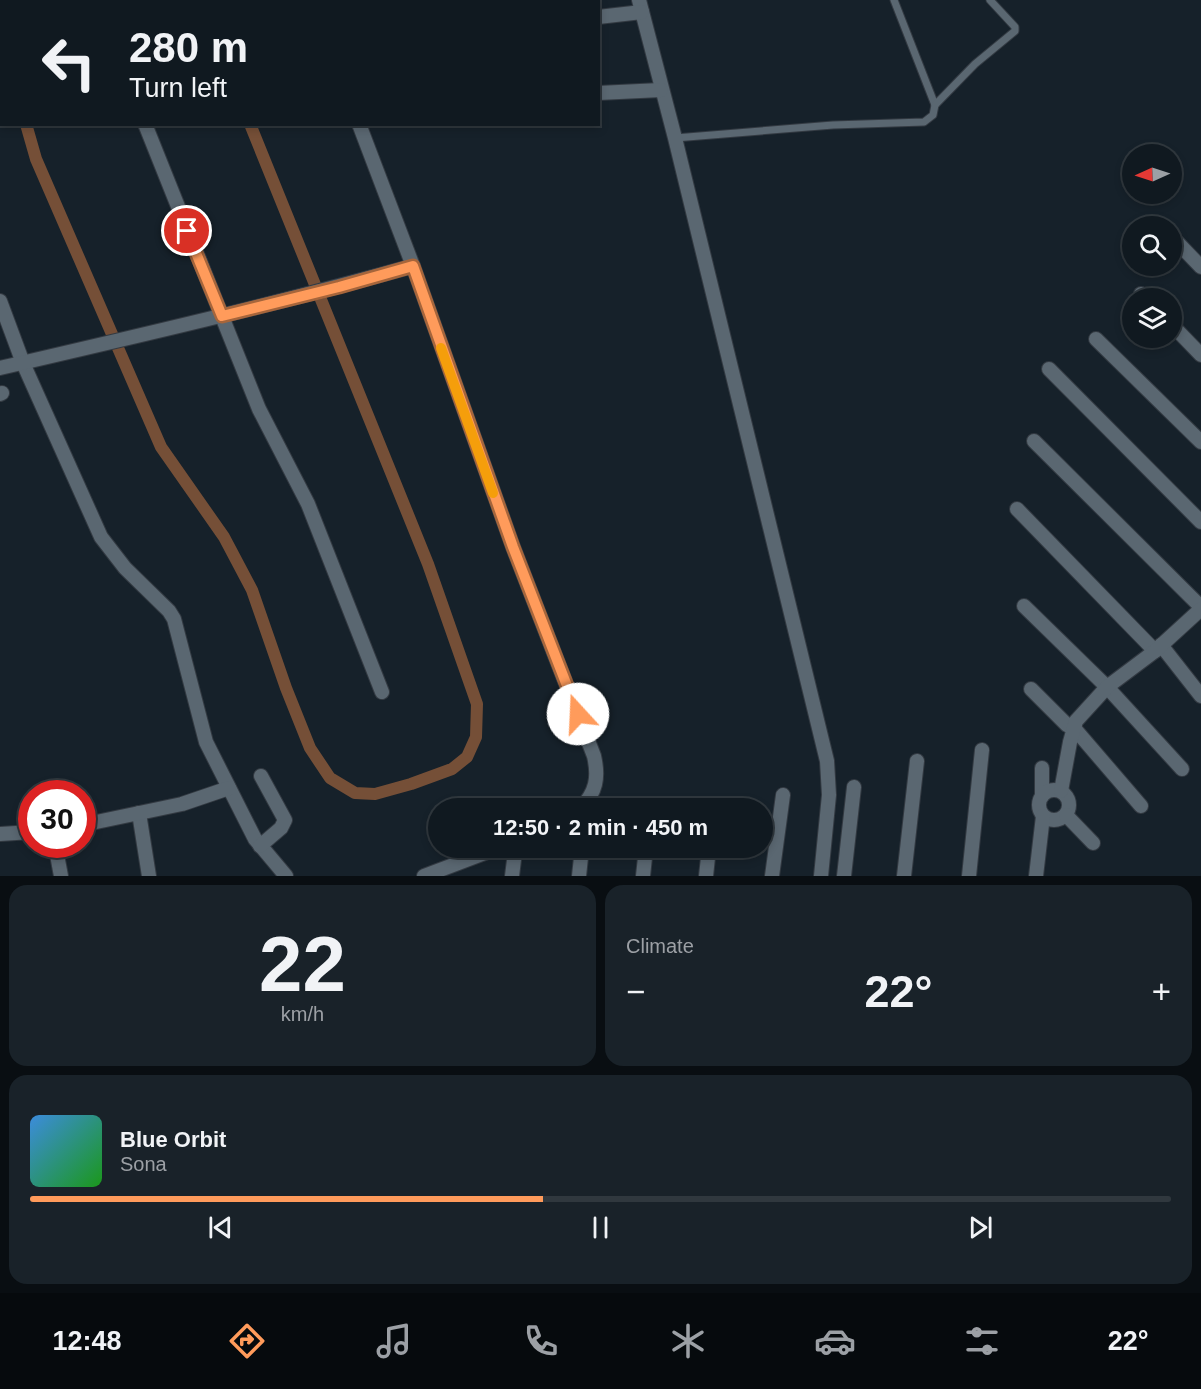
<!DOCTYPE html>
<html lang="en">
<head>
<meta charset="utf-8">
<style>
  body { margin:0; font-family:Helvetica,sans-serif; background:#192229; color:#f1f3f6; height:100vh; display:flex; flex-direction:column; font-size:22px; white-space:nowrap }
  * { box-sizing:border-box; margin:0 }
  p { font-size:20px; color:#9ca0a5 }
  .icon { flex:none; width:33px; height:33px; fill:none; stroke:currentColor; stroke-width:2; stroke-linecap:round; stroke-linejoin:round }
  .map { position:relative; height:876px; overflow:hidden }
  .side { display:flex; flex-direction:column; gap:9px; padding:9px; background:#090e12; flex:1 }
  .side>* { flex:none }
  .top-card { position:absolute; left:0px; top:0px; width:600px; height:126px; box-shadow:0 3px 9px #0003,0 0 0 2px #30383e; background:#101920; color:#f1f3f6; overflow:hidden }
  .needle { width:39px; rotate:267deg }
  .controls { position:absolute; left:1122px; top:144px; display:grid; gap:12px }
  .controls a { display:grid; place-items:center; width:60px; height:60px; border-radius:50%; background:#101920; box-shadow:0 3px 9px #0003,0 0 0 2px #30383e; font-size:30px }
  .speed { position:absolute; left:18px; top:780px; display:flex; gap:12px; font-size:30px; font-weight:700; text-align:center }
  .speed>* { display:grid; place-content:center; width:78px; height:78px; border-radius:50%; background:#101920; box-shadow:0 3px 9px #0003,0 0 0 2px #30383e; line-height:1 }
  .speed .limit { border:9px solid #d22; background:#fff; color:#111 }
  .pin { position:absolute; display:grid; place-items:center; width:51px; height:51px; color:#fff; margin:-26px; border:3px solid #fff; border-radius:50%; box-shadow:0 2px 6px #0007 }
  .me { position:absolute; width:66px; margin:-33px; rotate:340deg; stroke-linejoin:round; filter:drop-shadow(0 0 4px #0008) }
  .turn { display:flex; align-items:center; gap:21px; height:126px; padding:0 30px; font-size:27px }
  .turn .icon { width:78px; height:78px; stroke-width:2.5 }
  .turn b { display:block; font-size:42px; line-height:51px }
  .big { font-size:45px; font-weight:600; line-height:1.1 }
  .side .tile { flex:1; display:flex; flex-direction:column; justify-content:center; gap:9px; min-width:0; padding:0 21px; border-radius:18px; background:#192229 }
  .side .dial { align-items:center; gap:0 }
  .dial b { font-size:78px; line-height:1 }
  .song { display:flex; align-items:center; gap:18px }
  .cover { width:72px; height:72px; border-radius:9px; background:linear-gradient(135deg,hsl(210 70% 55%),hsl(120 70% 35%)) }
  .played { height:6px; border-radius:3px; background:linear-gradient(90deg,#ff9b5b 45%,#30383e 45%) }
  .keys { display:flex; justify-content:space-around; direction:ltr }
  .heat { display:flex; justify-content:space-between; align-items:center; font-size:33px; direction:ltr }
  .side .tiles { flex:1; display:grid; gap:9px; grid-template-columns:1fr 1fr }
  .tile:last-child { grid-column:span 2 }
  .trip { position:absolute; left:428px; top:798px; width:345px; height:60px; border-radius:30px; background:#101920; box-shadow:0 3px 9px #0003,0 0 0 2px #30383e; font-weight:600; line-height:60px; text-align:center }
  .menu { display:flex; height:96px; justify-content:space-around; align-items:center; background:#060a0d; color:#9ca0a5 }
  .menu .icon { width:42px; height:42px }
  .menu .on { color:#ff9b5b }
  .menu b { font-size:27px; color:#f1f3f6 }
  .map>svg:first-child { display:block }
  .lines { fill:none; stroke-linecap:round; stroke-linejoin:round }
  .canal { stroke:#754f37; stroke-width:12 }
  .lane-casing { stroke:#333a42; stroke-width:9 }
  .street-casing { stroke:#333a42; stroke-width:16 }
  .lane { stroke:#5a6771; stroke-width:7 }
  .street { stroke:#5a6771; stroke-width:14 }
  .route-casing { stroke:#a6653b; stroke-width:15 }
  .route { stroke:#ff9b5b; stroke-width:10 }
  .slow { stroke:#f59e0b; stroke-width:10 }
</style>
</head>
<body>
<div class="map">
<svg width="1201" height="876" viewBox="0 0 1201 876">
  <rect width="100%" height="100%" fill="#16212a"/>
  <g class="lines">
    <polyline class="canal" points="26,124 36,159 161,447 224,537 252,590 286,688 310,748 330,778 355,793 375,794 411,784 452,769 467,757 476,737 477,704 428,564 250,124"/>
    <defs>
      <g id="lane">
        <polyline points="376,0 378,2"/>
        <polyline points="894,0 935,105"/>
        <polyline points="385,2 432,0"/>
        <polyline points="675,138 833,125 924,122 933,115 935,105 975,64 1015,31 1015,27 990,0"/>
      </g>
      <g id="street">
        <polyline points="298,0 299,2"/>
        <polyline points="639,0 675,138 827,761 829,795 821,876"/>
        <polyline points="598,17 642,12"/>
        <polyline points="598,93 661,90"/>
        <polyline points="145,124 259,409 308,504 382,692"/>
        <path d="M359,124L413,266L513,547L594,756C599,778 596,792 581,808"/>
        <polyline points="1177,242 1201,267"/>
        <polyline points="1141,294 1145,298"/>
        <polyline points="0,301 23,363 101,537 125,568 169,611 174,619 206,742 255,839 286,876"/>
        <polyline points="1172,325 1201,355"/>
        <polyline points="1096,339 1201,442"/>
        <path d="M0,368C138,336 276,304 413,266"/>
        <polyline points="1049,369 1201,522"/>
        <polyline points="0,394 2,393"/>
        <polyline points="1034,441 1201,607"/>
        <polyline points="1017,509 1155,651"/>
        <polyline points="1024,606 1107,687 1182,769"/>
        <polyline points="1161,645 1201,696"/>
        <polyline points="1031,689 1067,725 1074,728 1141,806"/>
        <polyline points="1042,768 1042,796"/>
        <circle cx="1054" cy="805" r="15"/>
        <polyline points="1061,791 1070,742 1076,721 1107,687 1155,651 1201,609"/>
        <polyline points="139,813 149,876"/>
        <polyline points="1066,815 1093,843"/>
        <polyline points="82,825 182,804 229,788"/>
        <polyline points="0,834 32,832"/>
        <polyline points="55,844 61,876"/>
        <polyline points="260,846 281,828 285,820 261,776"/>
        <polyline points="424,876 498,848"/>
        <polyline points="512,876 515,852"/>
        <polyline points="579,876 582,848"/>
        <polyline points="643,876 646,848"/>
        <polyline points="706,876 709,848"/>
        <polyline points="772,876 783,795"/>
        <polyline points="844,876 854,787"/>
        <polyline points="904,876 917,761"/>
        <polyline points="969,876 982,750"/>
        <polyline points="1036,876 1043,816"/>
      </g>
    </defs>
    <use href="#lane" class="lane-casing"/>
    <use href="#street" class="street-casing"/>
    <use href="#lane" class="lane"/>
    <use href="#street" class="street"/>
  </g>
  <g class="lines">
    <defs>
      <polyline id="route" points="187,231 222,316 339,287 413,266 513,547 578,714"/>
    </defs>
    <use href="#route" class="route-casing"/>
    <use href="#route" class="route"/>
    <polyline class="slow" points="441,348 493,493"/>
  </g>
</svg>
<div class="controls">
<a><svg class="needle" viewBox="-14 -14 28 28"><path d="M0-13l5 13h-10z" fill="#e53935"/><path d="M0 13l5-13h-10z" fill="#9ca0a5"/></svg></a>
<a><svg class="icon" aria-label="search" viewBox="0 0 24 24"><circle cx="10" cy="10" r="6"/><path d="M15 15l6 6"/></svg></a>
<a><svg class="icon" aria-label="layers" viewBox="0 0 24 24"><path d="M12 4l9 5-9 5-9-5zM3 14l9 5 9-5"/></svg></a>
</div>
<div class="speed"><div class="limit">30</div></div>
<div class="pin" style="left:187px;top:231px;background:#d93025"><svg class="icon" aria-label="arrive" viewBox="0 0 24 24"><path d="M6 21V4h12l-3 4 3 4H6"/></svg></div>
<svg class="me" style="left:578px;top:714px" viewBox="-20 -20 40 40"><circle r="19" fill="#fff"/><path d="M0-13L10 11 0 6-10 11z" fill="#ff9b5b"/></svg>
<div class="trip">12:50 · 2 min · 450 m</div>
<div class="top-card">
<div class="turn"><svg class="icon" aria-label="left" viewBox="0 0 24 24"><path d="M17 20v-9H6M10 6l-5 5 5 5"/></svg><div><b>280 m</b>Turn left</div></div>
</div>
</div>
<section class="side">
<div class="tiles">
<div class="tile dial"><b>22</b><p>km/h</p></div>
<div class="tile"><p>Climate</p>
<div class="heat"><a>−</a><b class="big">22°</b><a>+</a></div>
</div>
<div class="tile">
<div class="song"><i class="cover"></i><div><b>Blue Orbit</b><p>Sona</p></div></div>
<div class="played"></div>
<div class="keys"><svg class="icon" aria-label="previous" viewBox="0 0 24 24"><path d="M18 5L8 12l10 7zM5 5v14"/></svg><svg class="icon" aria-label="pause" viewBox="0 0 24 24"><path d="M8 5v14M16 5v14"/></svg><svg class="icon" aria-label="next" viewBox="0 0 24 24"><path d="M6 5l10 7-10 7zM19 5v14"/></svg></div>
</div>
</div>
</section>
<nav class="menu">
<b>12:48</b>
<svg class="icon on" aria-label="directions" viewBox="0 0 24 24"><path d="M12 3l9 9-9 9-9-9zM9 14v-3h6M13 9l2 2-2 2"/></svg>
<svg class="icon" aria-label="music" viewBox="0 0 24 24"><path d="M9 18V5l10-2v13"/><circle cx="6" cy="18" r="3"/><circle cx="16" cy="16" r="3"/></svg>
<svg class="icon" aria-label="phone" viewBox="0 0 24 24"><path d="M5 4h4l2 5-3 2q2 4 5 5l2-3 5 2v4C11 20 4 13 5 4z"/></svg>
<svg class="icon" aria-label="climate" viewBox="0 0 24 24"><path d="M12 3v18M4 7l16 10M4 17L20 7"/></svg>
<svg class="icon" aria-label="car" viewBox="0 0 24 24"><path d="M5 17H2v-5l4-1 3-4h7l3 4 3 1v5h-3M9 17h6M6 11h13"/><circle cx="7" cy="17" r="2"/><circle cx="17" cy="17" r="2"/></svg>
<svg class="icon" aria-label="filters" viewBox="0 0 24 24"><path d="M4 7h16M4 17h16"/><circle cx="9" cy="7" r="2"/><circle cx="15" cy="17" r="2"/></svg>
<b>22°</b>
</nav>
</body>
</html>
